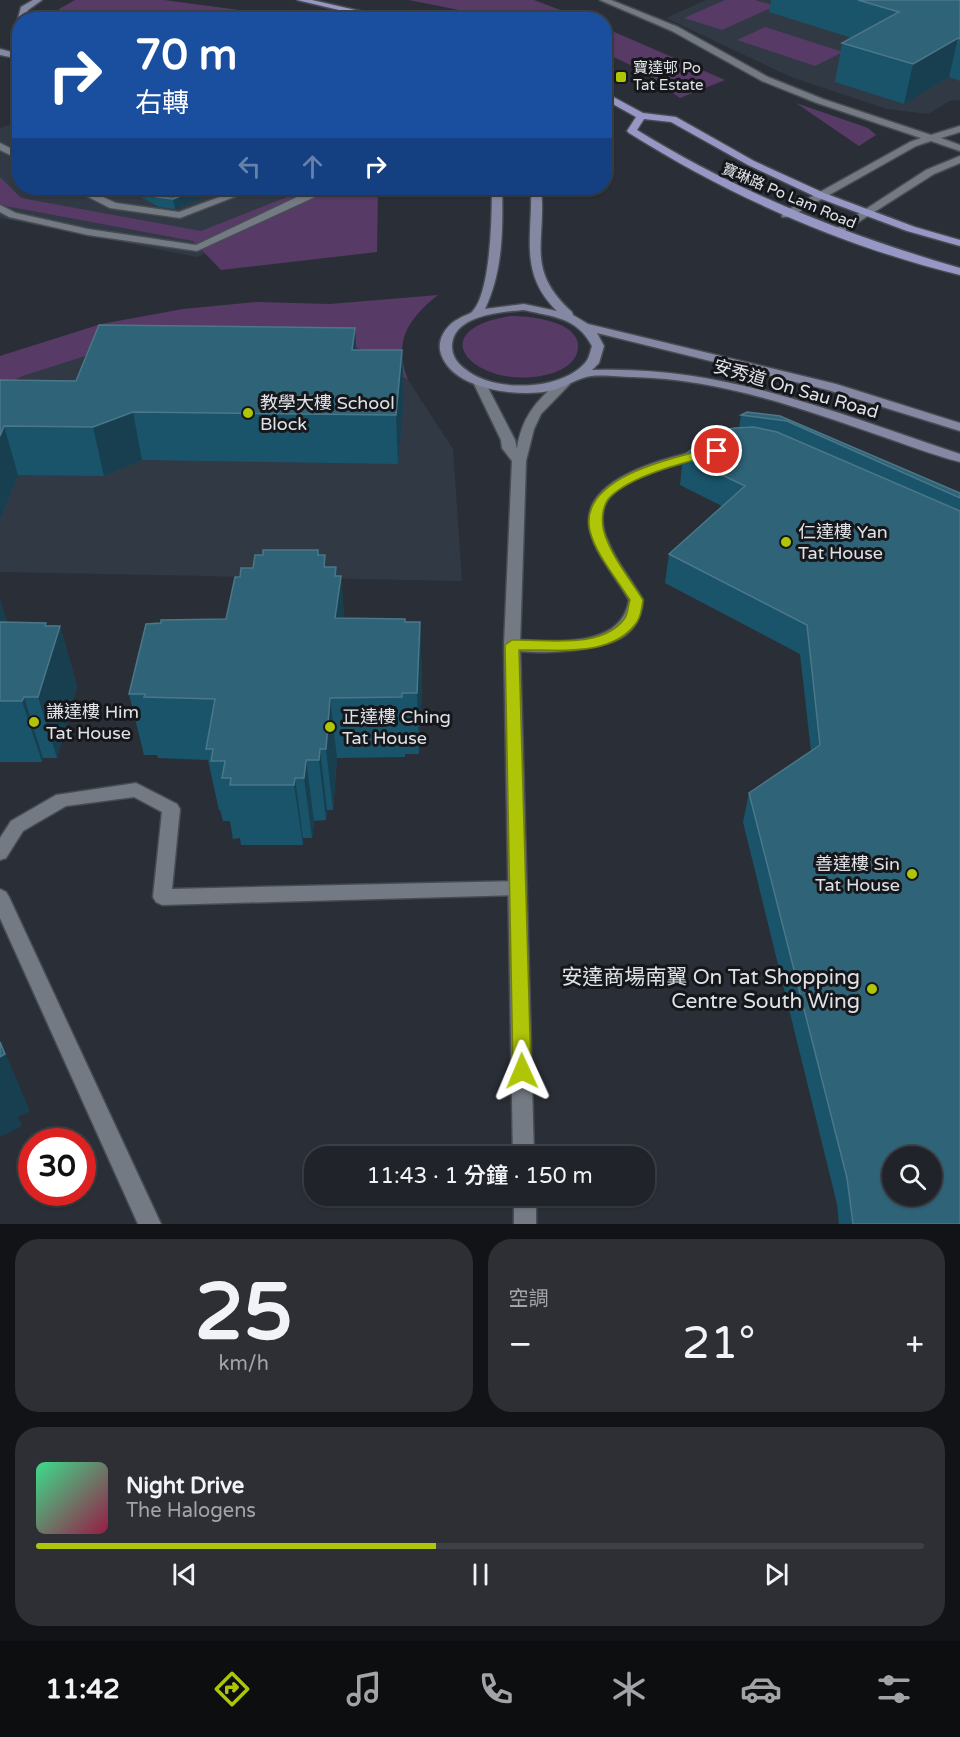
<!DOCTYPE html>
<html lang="zh-TW">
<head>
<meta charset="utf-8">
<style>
  body { margin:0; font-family:"Varela Round","Noto Sans TC",sans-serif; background:#2d2f35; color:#f1f3f6; height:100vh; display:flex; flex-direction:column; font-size:22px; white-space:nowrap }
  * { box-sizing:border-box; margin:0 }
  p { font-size:20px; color:#a2a4a8 }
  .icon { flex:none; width:33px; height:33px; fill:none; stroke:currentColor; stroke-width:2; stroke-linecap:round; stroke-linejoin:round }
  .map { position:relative; height:1224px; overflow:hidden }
  .panel { display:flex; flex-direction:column; gap:15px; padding:15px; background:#121317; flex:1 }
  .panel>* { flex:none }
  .top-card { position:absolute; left:12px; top:12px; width:600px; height:183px; border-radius:24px; box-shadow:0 2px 4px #0004,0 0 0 2px #3d4046; background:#1a4fa0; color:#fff; overflow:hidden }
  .tools { position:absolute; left:882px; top:1146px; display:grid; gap:12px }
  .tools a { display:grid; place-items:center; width:60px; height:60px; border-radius:50%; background:#202329; box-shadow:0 2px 4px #0004,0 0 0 2px #3d4046; font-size:30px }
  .speed { position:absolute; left:18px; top:1128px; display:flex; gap:12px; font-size:30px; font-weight:700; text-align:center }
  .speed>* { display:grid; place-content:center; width:78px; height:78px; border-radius:50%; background:#202329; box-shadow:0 2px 4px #0004,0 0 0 2px #3d4046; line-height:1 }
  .speed .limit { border:9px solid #d22; background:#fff; color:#111 }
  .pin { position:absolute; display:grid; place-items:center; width:51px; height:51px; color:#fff; margin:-26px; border:3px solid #fff; border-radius:50%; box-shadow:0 2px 6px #0007 }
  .me { position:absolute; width:66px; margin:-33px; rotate:359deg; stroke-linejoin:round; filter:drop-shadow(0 0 4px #0008) }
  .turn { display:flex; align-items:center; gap:21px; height:126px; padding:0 24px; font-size:27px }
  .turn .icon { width:78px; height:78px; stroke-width:2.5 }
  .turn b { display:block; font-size:42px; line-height:51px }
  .lanes { display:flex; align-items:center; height:57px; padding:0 24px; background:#0003; justify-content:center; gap:30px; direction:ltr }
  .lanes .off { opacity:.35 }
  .big { font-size:45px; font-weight:600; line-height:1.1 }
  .panel .tile { flex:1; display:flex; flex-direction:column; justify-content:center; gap:9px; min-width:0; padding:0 21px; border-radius:24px; background:#2d2f35 }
  .panel .dial { align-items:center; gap:0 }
  .dial b { font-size:78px; line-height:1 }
  .song { display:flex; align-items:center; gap:18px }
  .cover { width:72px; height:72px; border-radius:9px; background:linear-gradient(135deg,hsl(150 70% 55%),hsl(340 70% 35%)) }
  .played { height:6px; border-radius:3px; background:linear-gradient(90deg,#aec508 45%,#3d4046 45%) }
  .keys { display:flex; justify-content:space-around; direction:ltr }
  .heat { display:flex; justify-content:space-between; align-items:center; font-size:33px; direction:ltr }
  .panel .tiles { flex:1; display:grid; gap:15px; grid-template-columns:1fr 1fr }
  .tile:last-child { grid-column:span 2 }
  .trip { position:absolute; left:304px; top:1146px; width:351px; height:60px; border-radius:24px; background:#202329; box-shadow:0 2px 4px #0004,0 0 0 2px #3d4046; font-weight:600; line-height:60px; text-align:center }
  .tabs { display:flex; height:96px; justify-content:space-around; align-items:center; background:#0d0e10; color:#a2a4a8 }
  .tabs .icon { width:42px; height:42px }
  .tabs .current { color:#aec508 }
  .tabs b { font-size:27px; color:#f1f3f6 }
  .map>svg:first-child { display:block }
  .built { fill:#313945 }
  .green { fill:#583a67 }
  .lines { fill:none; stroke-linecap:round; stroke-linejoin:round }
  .lane-casing { stroke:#484c52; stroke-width:3 }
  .street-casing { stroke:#484c52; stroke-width:3 }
  .secondary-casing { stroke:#484c52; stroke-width:3 }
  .primary-casing { stroke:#484c52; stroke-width:3 }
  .lane { fill:#747a83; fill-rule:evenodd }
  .street { fill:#747a83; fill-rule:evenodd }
  .secondary { fill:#8588a3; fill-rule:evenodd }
  .primary { fill:#9697c4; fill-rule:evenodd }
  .wall { fill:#1a546a }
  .shaded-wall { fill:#173f50 }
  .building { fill:#2f6378; stroke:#4b7789; stroke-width:1.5; fill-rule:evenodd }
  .route { fill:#aec508; stroke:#718005; stroke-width:1.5 }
  .poi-dot { fill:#aec508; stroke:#15171b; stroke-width:2 }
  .labels { text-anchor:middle; stroke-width:6; stroke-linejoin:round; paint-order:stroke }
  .far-poi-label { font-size:15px; fill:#dfe2e7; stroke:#15171b; text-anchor:start }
  .far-street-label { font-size:15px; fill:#dfe2e7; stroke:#15171b }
  .street-label { font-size:18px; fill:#dfe2e7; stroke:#15171b }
  .poi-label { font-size:18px; fill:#dfe2e7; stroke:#15171b; text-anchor:start }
  .near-poi-label { font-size:21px; fill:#dfe2e7; stroke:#15171b; text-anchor:end }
</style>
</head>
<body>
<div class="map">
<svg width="960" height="1224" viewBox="0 0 960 1224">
  <rect width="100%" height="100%" fill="#2a2f37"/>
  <g class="built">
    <polygon points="706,0 787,0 960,39 960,100 950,101 928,114 887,109 791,77 666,18"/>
    <polygon points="19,121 20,188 357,188 197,257 0,218 0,128"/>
    <polygon points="291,335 358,348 408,380 453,449 462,581 0,572 0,387 23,376 98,352"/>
  </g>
  <g class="green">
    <polygon points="75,0 164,0 308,19 59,19 57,15 59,9"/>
    <polygon points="409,0 534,0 584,19 504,19"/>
    <polygon points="725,0 755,0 775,6 722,30 684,18"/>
    <polygon points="765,27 843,52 815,66 737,40"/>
    <polygon points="605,28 725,80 680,98 639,69 605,53"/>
    <polygon points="796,103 868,128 876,135 859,146"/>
    <polygon points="0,177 21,198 201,231 300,192 321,197 346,188 378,188 377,252 221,270 193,241 0,205"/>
    <path d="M438,295C408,319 393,341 408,380L358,348L291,335L98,352L23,376L0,387V356L101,324L183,309L257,302L330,304Z"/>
    <path d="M510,316C530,316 586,321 577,353C574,363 562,370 553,373C482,395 414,332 510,316Z"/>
  </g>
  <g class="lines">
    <defs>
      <g id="lane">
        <polygon points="600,0 611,0 678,27 768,77 823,99 931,135 960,126 960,132 941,138 960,145 960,151 931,141 916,146 790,217 782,217 782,213 910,142 921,138 817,103 762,81 672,31"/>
        <polygon points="0,143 20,153 20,160 0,150"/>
        <polygon points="960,156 960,163 934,174 838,235 829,233 926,170"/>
        <polygon points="71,188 83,188 116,203 179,212 244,188 257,188 180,218 110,208"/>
        <polygon points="316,188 327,188 317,196 197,251 88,235 9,217 0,212 0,205 16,213 88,229 196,245"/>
        <path d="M702,450L709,454L707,457C681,463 622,478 607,501C600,513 602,529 608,541C616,562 632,580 643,600C642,613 638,624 628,633C608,652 533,656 507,649L504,645L512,640C550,640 621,651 629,600C616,577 597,557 590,531C577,479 665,458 702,450Z"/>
        <polygon points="136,783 177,804 180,809 172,889 518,881 524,883 527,888 524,893 518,895 162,905 156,902 153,897 162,812 134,797 66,806 23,831 6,858 0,860 0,838 11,821 56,795"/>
        <polygon points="0,889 6,892 9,897 161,1224 138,1224 0,918"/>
      </g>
      <g id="street">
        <path d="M479,378L485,382L515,440L517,449C521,419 536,400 560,381L564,380L570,384L541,414L534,429L526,461L520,645L534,1156H513L504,645L512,461L502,448L501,440L473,382Z"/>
        <rect x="514" y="1196" width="22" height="28"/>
      </g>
      <g id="secondary">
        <polygon points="33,0 42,0 28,10 24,20 17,22 21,7"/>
        <polygon points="0,49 20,54 20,59 0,55"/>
        <path d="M492,188H502C503,229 503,271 485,309L524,304L557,311C518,273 533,236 531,188H541C547,241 524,269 572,312L573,315L588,324L836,384L960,423V431L828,390L597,333L604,346L599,363L592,370C724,365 837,413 960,454V462C932,455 905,444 878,435C798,407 718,379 633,377C618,377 596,373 583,378C573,381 564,387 554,390C522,398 453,391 441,354C436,339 447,324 460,318C463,316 470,314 472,312C491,293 492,214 492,188ZM524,310C553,317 577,317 592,346C590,352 589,359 585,363C560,391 494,393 465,369C457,363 452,356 452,346C453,315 501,312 524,310Z"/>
      </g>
      <g id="primary">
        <polygon points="297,0 312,0 399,20 381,20"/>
        <path d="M604,92L643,113L676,117L754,161L824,193L915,227L960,240V246L907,231L816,197L748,165L671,122L644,119L637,130C739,193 846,235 960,268V275C843,246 731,197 629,133L627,131L636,117L604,99Z"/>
      </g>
    </defs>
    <use href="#lane" class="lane-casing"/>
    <use href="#street" class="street-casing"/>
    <use href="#secondary" class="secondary-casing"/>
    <use href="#primary" class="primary-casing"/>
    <use href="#lane" class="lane"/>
    <use href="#street" class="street"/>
    <use href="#secondary" class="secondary"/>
    <use href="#primary" class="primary"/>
  </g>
  <g class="wall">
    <polygon points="771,0 960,0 960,81 949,77 904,104 835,82 842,43 852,38 769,12"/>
    <polygon points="124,188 227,188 175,209 159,207"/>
    <polygon points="355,328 356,350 402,350 404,398 398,464 142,460 104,476 18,475 0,520 0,380 76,381"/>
    <polygon points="741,415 780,416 960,493 960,1224 839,1224 837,1204 743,822 749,793 811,751 800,654 665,583 669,554 722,506 680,485 683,456 739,428"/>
    <polygon points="319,555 326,567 336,567 337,576 341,576 344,618 420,622 422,682 419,754 405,754 405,757 337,758 333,810 327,810 326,820 314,821 312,838 303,838 303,845 241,845 240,838 233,839 230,821 223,821 220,810 219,810 208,760 158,758 157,755 144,755 129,694 161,623 226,619 240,577 253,568"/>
    <polygon points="0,600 7,623 60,626 77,687 57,758 43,758 42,762 0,762"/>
  </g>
  <g class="shaded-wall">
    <polygon points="958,38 949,77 904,104 913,64"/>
    <polygon points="201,188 227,188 175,209 173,199"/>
    <polygon points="355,328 358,375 352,350"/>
    <polygon points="402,350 404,398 398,464 396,415"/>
    <polygon points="133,412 142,460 104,476 93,427"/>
    <polygon points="4,426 18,475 0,520 0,436"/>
    <polygon points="336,567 338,593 341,576 346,637 335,618"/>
    <polygon points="0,600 10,631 0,677"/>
    <polygon points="420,622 422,682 419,754 417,693"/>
    <polygon points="46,623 53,648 60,626 77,687 57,758 38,697"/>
    <polygon points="24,697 43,758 42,762 22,701"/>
    <polygon points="330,698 337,758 333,810 326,749"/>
    <polygon points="320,749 327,810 326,820 319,760"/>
    <polygon points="306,760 314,821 312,838 304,778"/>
    <polygon points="295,778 303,838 303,845 294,785"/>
    <polygon points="0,1041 30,1111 18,1117 22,1126 0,1137"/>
  </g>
  <g class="building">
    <polygon points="858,0 960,0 960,39 958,38 913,64 842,43 899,12"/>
    <polygon points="141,188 201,188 173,199 157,197"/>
    <polygon points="99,325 355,328 352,350 402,350 396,415 133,412 93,427 4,426 0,436 0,380 76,381"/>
    <polygon points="747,412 780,416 960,493 960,498 787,421 741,415"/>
    <path d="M754,427L777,432L960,511V1224H853L847,1178L749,793L820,745L807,625L669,554L745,486L683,456L715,431L735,428ZM892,1156H932V1196H892Z"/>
    <polygon points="263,550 318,550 318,555 325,555 324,567 336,567 335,576 341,576 335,618 405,619 405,622 420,622 417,693 402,693 402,697 330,698 326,749 320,749 319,760 306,760 304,778 295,778 294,785 230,785 231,778 222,778 225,761 211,761 213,749 206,749 215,699 144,697 145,694 129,694 146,624 161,623 161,620 226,619 235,577 240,577 241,568 253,568 255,555 263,555"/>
    <polygon points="0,622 46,623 45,626 60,626 38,697 24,697 22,701 0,701"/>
    <polygon points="0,1042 5,1054 0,1057"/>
  </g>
  <path class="route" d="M717,447L723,451L722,453C690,461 633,474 610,497C602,505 601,521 604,532C611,556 630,579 643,600C642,607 641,616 637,622C612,658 557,649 519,650L531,1071L528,1077L522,1079L515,1077L513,1071L505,645L512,640C545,639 603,650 625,618C628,614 628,605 630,600C617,579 596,555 590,531C577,476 679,456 717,447Z"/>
  <g class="poi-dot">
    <rect x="615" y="71" width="12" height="12" rx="3"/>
    <circle cx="248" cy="413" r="6"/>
    <circle cx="786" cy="542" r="6"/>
    <circle cx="34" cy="722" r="6"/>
    <circle cx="330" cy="727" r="6"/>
    <circle cx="912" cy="874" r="6"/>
    <circle cx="872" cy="989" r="6"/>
  </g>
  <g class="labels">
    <g class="far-poi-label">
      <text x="633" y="73">寶達邨 Po<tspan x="633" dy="17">Tat Estate</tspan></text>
    </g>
    <g class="far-street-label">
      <text transform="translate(789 196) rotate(23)" y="5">寶琳路 Po Lam Road</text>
    </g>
    <g class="street-label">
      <text transform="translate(796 389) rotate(16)" y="6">安秀道 On Sau Road</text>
    </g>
    <g class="poi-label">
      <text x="260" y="409">教學大樓 School<tspan x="260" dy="21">Block</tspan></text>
      <text x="798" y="538">仁達樓 Yan<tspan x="798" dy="21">Tat House</tspan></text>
      <text x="46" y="718">謙達樓 Him<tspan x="46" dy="21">Tat House</tspan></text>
      <text x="342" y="723">正達樓 Ching<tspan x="342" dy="21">Tat House</tspan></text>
      <text x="900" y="870" text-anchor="end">善達樓 Sin<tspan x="900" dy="21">Tat House</tspan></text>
    </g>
    <g class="near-poi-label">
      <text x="860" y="984">安達商場南翼 On Tat Shopping<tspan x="860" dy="24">Centre South Wing</tspan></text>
    </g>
  </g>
</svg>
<div class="tools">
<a><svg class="icon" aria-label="search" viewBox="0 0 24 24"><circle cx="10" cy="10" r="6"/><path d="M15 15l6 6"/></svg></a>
</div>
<div class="speed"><div class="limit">30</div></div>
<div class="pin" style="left:717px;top:451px;background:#d93025"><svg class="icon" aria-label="arrive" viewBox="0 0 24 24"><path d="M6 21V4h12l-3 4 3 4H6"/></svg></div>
<svg class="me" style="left:522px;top:1071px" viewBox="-20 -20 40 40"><path d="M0-17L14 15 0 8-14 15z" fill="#aec508" stroke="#fff" stroke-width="4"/></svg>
<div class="trip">11:43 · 1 分鐘 · 150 m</div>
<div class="top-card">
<div class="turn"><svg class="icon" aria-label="right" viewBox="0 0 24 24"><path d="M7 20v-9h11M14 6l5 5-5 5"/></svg><div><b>70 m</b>右轉</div></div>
<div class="lanes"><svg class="icon off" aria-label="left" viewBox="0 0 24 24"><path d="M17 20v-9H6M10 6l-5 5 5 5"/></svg><svg class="icon off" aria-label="ahead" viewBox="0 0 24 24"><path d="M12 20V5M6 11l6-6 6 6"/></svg><svg class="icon" aria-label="right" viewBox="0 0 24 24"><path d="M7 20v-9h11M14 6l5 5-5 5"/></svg></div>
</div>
</div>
<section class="panel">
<div class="tiles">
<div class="tile dial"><b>25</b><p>km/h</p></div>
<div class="tile"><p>空調</p>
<div class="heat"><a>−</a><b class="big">21°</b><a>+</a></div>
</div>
<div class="tile">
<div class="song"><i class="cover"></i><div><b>Night Drive</b><p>The Halogens</p></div></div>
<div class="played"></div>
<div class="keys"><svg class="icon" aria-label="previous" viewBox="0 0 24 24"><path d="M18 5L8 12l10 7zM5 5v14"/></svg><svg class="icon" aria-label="pause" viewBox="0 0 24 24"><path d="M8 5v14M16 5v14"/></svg><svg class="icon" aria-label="next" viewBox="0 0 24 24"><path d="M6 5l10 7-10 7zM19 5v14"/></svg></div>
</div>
</div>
</section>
<nav class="tabs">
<b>11:42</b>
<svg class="icon current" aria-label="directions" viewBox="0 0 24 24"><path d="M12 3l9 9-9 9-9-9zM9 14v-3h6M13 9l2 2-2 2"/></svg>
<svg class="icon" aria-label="music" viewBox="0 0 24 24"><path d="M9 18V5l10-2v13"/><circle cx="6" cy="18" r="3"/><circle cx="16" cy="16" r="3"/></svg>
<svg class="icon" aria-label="phone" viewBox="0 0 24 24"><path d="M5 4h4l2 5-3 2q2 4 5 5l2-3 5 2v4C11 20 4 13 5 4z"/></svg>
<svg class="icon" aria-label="climate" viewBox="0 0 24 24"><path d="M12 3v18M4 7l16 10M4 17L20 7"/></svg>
<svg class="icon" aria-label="car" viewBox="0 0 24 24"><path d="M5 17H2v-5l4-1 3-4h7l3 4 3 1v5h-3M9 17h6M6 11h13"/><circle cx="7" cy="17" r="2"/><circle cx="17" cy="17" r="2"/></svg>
<svg class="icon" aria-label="filters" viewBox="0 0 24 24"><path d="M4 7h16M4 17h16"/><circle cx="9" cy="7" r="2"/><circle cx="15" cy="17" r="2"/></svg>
</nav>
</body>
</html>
